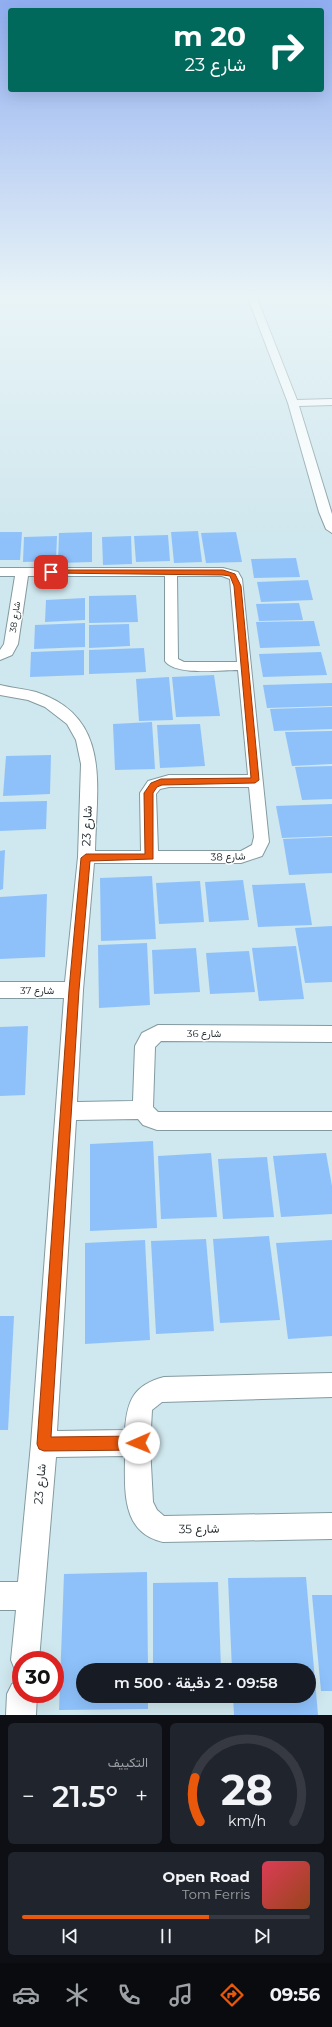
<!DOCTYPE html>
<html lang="ar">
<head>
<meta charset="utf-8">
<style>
  body { margin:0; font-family:Montserrat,Vazirmatn,sans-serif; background:#20242c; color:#f1f3f6; direction:rtl; height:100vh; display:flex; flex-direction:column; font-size:15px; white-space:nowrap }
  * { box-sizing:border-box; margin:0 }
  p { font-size:13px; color:#9ea1a6 }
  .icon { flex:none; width:22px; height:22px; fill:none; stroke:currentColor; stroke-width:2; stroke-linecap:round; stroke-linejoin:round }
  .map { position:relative; height:1715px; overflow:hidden; direction:ltr }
  .panel { display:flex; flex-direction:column; gap:8px; padding:8px; background:#0d0f14; flex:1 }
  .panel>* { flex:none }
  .guide { position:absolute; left:8px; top:8px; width:316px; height:84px; border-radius:4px; box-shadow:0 4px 16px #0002; direction:rtl; background:#00695c; color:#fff; overflow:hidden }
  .speed { position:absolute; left:12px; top:1651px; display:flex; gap:8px; font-size:20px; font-weight:700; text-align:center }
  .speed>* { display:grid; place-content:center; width:52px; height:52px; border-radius:50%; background:#171b24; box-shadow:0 4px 16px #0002; line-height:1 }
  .speed .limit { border:6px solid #d22; background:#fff; color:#111 }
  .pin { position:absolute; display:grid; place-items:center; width:34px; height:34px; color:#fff; margin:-17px; border-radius:8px; box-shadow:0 2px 6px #0006 }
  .me { position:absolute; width:44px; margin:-22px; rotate:269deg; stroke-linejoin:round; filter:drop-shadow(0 0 3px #0008) }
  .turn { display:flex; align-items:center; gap:14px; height:84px; padding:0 12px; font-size:18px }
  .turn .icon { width:52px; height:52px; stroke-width:2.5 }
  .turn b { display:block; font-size:28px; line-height:34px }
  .big { font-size:30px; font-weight:600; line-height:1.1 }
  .panel .card { flex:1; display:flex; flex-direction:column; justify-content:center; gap:6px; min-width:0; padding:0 14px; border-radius:6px; background:#20242c }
  .panel .dial { align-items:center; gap:0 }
  .dial svg { height:104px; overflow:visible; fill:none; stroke:#363941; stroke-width:7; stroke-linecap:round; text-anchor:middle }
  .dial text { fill:#f1f3f6; stroke:none }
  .song { display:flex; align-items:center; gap:12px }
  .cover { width:48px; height:48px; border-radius:6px; background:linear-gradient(135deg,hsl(350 70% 55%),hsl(20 70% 35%)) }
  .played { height:4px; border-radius:2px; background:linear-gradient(90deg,#ea580c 65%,#363941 65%) }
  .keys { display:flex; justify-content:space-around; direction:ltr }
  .heat { display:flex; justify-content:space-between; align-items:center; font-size:22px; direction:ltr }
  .panel .tiles { flex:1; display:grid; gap:8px; grid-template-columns:1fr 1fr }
  .card:last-child { grid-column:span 2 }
  .trip { position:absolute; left:76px; top:1663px; width:240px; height:40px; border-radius:20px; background:#171b24; box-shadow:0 4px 16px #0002; font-weight:600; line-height:40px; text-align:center; direction:rtl }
  .dock { display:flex; height:64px; justify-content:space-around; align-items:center; background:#090b0e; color:#9ea1a6 }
  .dock .icon { width:28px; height:28px }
  .dock .current { color:#ea580c }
  .dock b { font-size:18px; color:#f1f3f6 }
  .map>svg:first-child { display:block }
  .building { fill:#8ec1fa }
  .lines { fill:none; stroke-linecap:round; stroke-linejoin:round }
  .street-casing { stroke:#839aa0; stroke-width:2 }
  .street { fill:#fff; fill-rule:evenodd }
  .route { fill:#ea580c; stroke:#983908 }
  .labels { text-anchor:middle; stroke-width:3; stroke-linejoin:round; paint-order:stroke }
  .far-street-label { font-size:9px; fill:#1e272a; stroke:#fff }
  .street-label { font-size:10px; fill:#1e272a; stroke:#fff }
  .near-street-label { font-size:12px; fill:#1e272a; stroke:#fff }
</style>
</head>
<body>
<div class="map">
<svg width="332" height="1715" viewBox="0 0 332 1715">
  <rect width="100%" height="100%" fill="#cfe7ee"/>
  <g class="building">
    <polygon points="198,531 202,562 174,563 171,532"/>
    <polygon points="0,532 22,532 20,560 0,560"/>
    <polygon points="92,532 92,562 58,563 59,533"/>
    <polygon points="236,532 242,562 206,563 201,533"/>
    <polygon points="168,535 170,561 136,562 134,536"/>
    <polygon points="57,536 56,561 23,562 24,537"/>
    <polygon points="131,536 132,564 103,565 102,537"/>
    <polygon points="296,558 300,577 254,578 251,559"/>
    <polygon points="308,580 313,600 261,602 257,582"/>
    <polygon points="136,595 138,622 89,623 89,596"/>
    <polygon points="85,598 85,620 45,622 46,600"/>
    <polygon points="299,603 303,620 259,621 256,604"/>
    <polygon points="314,621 320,646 260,648 256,622"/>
    <polygon points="85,623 85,647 34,649 35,625"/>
    <polygon points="129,624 130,646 89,648 89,625"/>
    <polygon points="144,648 146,672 89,674 89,650"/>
    <polygon points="84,650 84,675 30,677 31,652"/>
    <polygon points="321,652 327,675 263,677 259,654"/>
    <polygon points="214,675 220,716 176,717 172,677"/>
    <polygon points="169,677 173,720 139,721 136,679"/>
    <polygon points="332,683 332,706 267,708 263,685"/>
    <polygon points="332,707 332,729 274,731 270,709"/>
    <polygon points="152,722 155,769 115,770 113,724"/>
    <polygon points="200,724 205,766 160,768 157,725"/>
    <polygon points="332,731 332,764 292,766 285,732"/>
    <polygon points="51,755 50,794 3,796 6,756"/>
    <polygon points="332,766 332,799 302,800 295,767"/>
    <polygon points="47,801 46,829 0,831 0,802"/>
    <polygon points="332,804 332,836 282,838 276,806"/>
    <polygon points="332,837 332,873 289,875 283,839"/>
    <polygon points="5,850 3,889 0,890 0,851"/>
    <polygon points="152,876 156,939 101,941 100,878"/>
    <polygon points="243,880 249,920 209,922 205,882"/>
    <polygon points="200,881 204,922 159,924 156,883"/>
    <polygon points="305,883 312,925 258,927 252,885"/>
    <polygon points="47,894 45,957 0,959 0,897"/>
    <polygon points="332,926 332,982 305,983 295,928"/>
    <polygon points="147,943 150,1005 99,1008 98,945"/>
    <polygon points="296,946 304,999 259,1001 252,948"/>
    <polygon points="196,948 200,992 154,994 152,950"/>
    <polygon points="249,951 255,992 210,994 206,953"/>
    <polygon points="28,1026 25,1095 0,1096 0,1027"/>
    <polygon points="153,1141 157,1228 90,1231 90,1144"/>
    <polygon points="211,1153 217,1217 161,1219 158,1156"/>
    <polygon points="326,1153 332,1186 332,1214 281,1217 273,1156"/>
    <polygon points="267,1157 274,1217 223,1219 218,1159"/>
    <polygon points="269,1236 280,1320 220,1323 213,1239"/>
    <polygon points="206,1239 214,1331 156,1334 151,1241"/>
    <polygon points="145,1240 150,1340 85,1344 85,1243"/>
    <polygon points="332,1240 332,1336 288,1339 276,1243"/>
    <polygon points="0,1316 14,1316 8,1430 0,1430"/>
    <polygon points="147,1572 148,1670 83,1670 83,1696 148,1696 148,1709 59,1710 64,1574"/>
    <polygon points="306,1577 318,1715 234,1715 233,1696 309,1696 309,1670 232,1670 228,1578"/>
    <polygon points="218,1582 221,1670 153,1670 153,1583"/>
    <polygon points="312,1595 332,1595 332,1691 321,1691"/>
    <polygon points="153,1696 223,1696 223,1702 153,1703"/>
  </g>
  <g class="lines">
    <defs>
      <g id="street">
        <polygon points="248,298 257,298 297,400 332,399 332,405 299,406 332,514 332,533 326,529 319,512 288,403"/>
        <path d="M0,568H223L238,572L242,579L269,842L262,856L241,863H94L83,990L77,1102L133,1101L135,1046L142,1033L158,1025L332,1026V1042L161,1041L155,1047L153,1107L158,1112H332V1130H157L143,1125L138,1119L76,1120L57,1431L125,1430C127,1400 134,1385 164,1377L332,1373V1397L162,1402L152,1410L150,1446L153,1502L157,1510L164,1516L332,1513V1539L163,1542C155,1540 147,1537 141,1531C122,1514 125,1479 125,1456L56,1457L39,1660H21V1673L15,1670L11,1660L16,1610H0V1582H18L31,1444L64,998H0V982H65L78,857L81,764L76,740L67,724L45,707L28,700L0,695V685C12,688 25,689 36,692C113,717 96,788 95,851H141L140,793L148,781L169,775H248L238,670C221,670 175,676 165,661V576H28L18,644L12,655L0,660V650L4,644L15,576H0ZM177,576H222L230,579L237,662H184L178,659ZM169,787H249L254,837L252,845L241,851H158L156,794L160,789Z"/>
        <polygon points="21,1680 21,1694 37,1694 36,1715 6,1715 7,1694 12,1684"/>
      </g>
    </defs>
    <use href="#street" class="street-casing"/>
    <use href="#street" class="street"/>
  </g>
  <linearGradient id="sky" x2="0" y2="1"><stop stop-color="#90aef0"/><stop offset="0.55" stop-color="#e9f4f7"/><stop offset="1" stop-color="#e9f4f7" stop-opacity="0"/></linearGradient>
  <rect width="332" height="539" fill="url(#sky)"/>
  <polygon class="route" points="51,570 223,570 235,574 241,586 259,780 255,783 162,785 157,787 153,793 153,859 90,861 79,990 51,1437 139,1436 144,1438 146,1443 144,1448 139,1450 44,1451 39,1449 37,1444 69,990 81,858 86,854 145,854 144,793 151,783 161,779 251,778 234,586 230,576 223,575 49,573 49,571"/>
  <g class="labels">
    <g class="far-street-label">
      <text transform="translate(15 617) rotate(-82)" y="3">شارع 38</text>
    </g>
    <g class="street-label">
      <text transform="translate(228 856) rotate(-2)" y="4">شارع 38</text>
      <text x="37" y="994">شارع 37</text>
      <text x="204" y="1037">شارع 36</text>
    </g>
    <g class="near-street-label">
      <text transform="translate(87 826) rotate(-88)" y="4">شارع 23</text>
      <text transform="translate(40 1484) rotate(-85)" y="4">شارع 23</text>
      <text transform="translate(199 1529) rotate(-1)" y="4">شارع 35</text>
    </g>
  </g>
</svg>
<div class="speed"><div class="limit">30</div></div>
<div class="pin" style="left:51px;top:572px;background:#d93025"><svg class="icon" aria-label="arrive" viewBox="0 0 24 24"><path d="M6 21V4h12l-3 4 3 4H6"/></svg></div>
<svg class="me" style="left:139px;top:1443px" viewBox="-20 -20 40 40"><circle r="19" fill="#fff"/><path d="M0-13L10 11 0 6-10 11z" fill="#ea580c"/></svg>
<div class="trip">09:58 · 2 دقيقة · 500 m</div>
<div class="guide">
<div class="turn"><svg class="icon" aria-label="right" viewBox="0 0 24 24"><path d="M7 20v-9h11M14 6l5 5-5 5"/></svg><div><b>20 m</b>شارع 23</div></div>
</div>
</div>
<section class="panel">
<div class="tiles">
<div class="card dial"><svg viewBox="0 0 100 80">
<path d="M14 69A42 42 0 1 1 86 69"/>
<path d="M14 69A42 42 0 0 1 10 35" stroke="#ea580c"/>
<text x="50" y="56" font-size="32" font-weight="700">28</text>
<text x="50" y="72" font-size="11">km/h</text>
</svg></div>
<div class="card"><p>التكييف</p>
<div class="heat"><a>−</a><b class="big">21.5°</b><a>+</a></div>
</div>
<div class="card">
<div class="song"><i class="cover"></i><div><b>Open Road</b><p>Tom Ferris</p></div></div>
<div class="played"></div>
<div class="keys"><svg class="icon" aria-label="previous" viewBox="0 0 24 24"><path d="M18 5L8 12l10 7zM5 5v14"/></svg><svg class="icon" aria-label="pause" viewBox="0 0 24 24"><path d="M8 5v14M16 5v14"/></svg><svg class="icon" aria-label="next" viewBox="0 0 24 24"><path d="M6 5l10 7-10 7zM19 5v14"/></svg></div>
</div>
</div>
</section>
<nav class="dock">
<b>09:56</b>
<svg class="icon current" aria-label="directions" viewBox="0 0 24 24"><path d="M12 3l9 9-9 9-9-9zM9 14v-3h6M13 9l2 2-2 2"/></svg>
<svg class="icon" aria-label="music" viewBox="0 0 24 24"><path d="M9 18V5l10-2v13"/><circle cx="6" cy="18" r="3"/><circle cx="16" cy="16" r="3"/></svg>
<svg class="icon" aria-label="phone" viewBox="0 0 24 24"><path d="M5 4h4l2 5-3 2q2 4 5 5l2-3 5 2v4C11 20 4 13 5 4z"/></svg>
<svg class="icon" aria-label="climate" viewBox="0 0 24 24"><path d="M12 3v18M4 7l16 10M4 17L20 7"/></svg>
<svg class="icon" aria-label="car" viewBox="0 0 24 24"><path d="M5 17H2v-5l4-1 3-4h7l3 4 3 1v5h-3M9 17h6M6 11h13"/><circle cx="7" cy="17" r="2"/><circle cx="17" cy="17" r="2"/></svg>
</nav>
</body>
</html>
